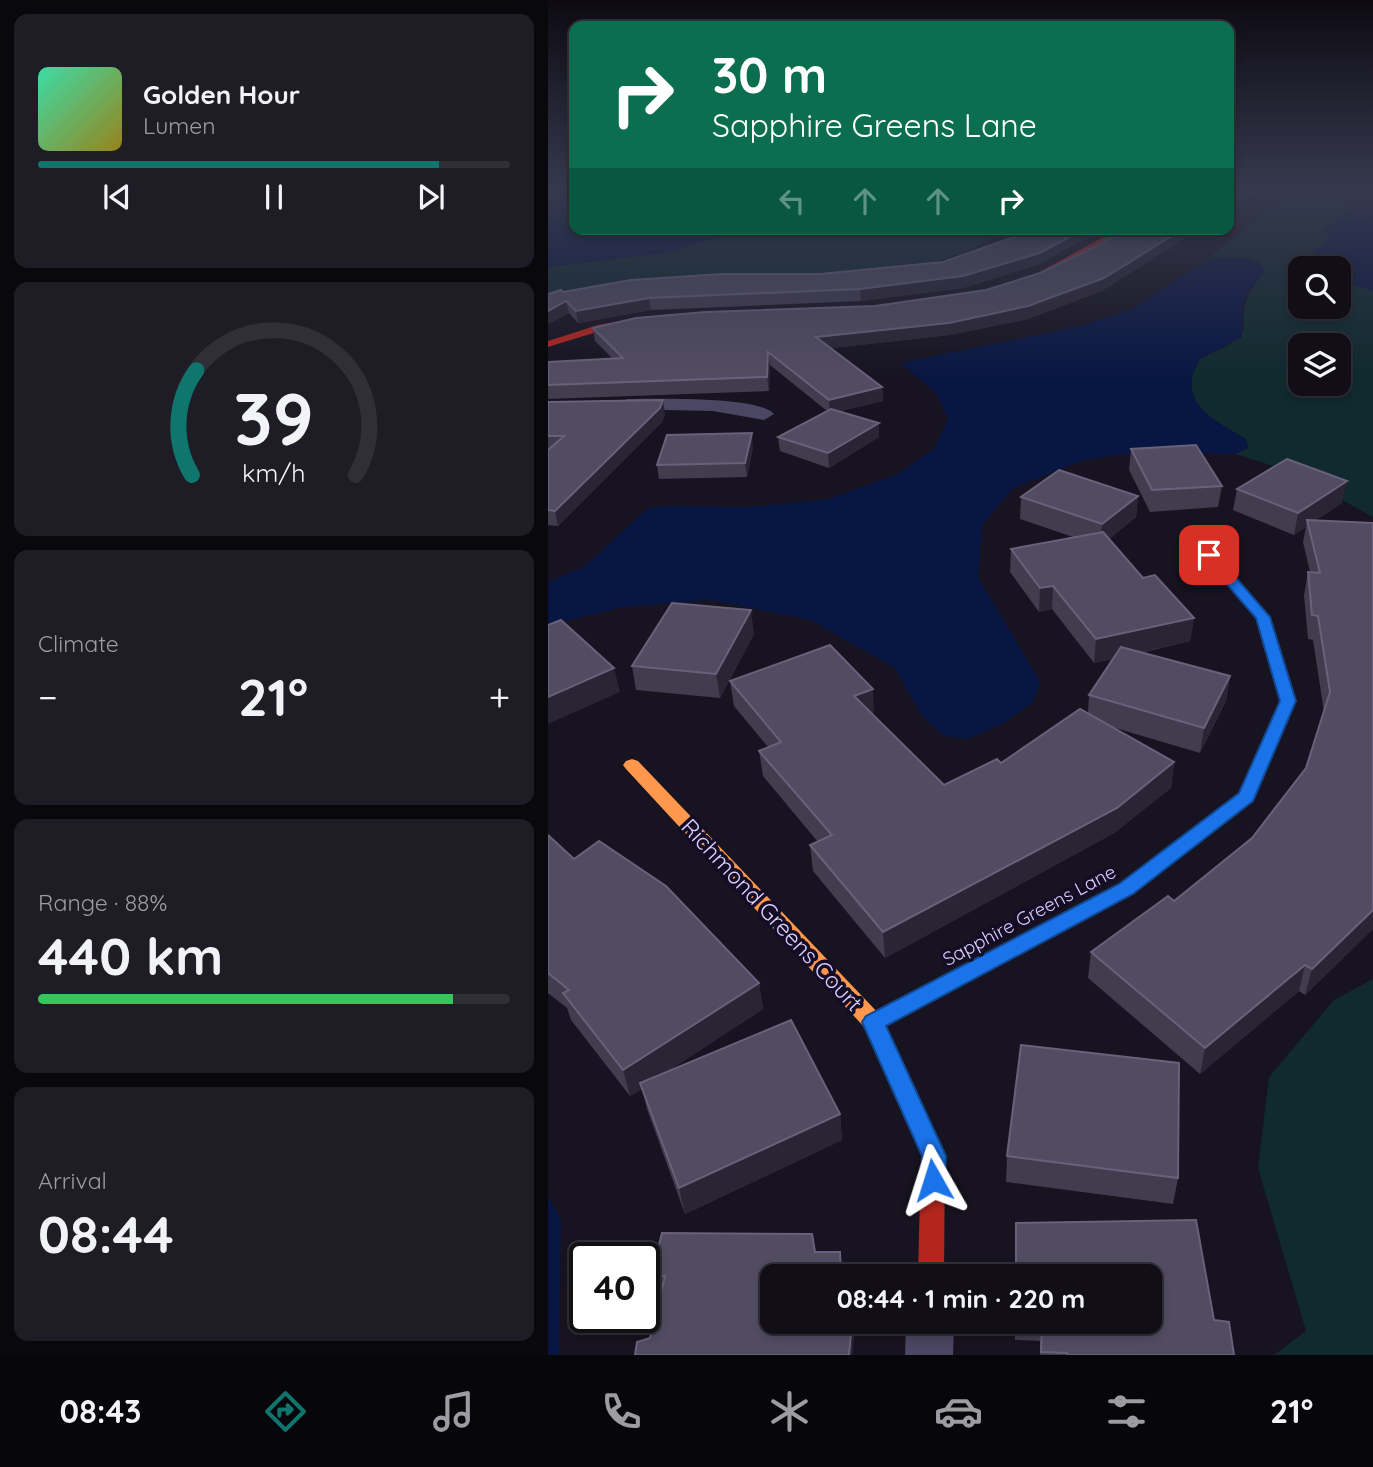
<!DOCTYPE html>
<html lang="en">
<head>
<meta charset="utf-8">
<style>
  body { margin:0; font-family:Quicksand,sans-serif; background:#1e1c25; color:#f1f3f6; height:100vh; display:flex; flex-direction:column; font-size:26px; white-space:nowrap }
  * { box-sizing:border-box; margin:0 }
  p { font-size:23px; color:#9c9ca2 }
  .icon { flex:none; width:38px; height:38px; fill:none; stroke:currentColor; stroke-width:2; stroke-linecap:round; stroke-linejoin:round }
  .map { position:relative; flex:1; overflow:hidden }
  .drawer { display:flex; flex-direction:column; gap:14px; padding:14px; background:#09080d; width:548px }
  .drawer>* { flex:none }
  .guide { position:absolute; left:21px; top:21px; width:665px; height:214px; border-radius:14px; box-shadow:0 4px 10px #0003,0 0 0 2px #302e37; background:#0b6e4f; color:#fff; overflow:hidden }
  .tools { position:absolute; left:740px; top:256px; display:grid; gap:14px }
  .tools a { display:grid; place-items:center; width:63px; height:63px; border-radius:14px; background:#110e18; box-shadow:0 4px 10px #0003,0 0 0 2px #302e37; font-size:35px }
  .speed { position:absolute; left:21px; top:1242px; display:flex; gap:14px; font-size:35px; font-weight:700; text-align:center }
  .speed>* { display:grid; place-content:center; width:91px; height:91px; border-radius:50%; background:#110e18; box-shadow:0 4px 10px #0003,0 0 0 2px #302e37; line-height:1 }
  .speed .limit { border:4px solid #111; border-radius:10px; background:#fff; color:#111 }
  .pin { position:absolute; display:grid; place-items:center; width:60px; height:60px; color:#fff; margin:-30px; border-radius:14px; box-shadow:0 4px 10px #0006 }
  .me { position:absolute; width:77px; margin:-38px; rotate:354deg; stroke-linejoin:round; filter:drop-shadow(0 0 5px #0008) }
  .turn { display:flex; align-items:center; gap:24px; height:147px; padding:0 28px; font-size:32px }
  .turn .icon { width:91px; height:91px; stroke-width:2.5 }
  .turn b { display:block; font-size:49px; line-height:60px }
  .lanes { display:flex; align-items:center; height:66px; padding:0 28px; background:#0003; justify-content:center; gap:35px; direction:ltr }
  .lanes .off { opacity:.35 }
  .big { font-size:52px; font-weight:700; line-height:1.1 }
  .drawer .card { flex:1; display:flex; flex-direction:column; justify-content:center; gap:10px; min-width:0; padding:0 24px; border-radius:14px; background:#1e1c25 }
  .drawer .dial { align-items:center; gap:0 }
  .dial svg { height:182px; overflow:visible; fill:none; stroke:#302e37; stroke-width:7; stroke-linecap:round; text-anchor:middle }
  .dial text { fill:#f1f3f6; stroke:none }
  .song { display:flex; align-items:center; gap:21px }
  .cover { width:84px; height:84px; border-radius:10px; background:linear-gradient(135deg,hsl(160 70% 55%),hsl(50 70% 35%)) }
  .played { height:7px; border-radius:4px; background:linear-gradient(90deg,#0f766e 85%,#302e37 85%) }
  .keys { display:flex; justify-content:space-around; direction:ltr }
  .heat { display:flex; justify-content:space-between; align-items:center; font-size:38px; direction:ltr }
  .charge { height:10px; border-radius:5px; background:linear-gradient(90deg,#34c759 88%,#302e37 0) }
  .trip { position:absolute; left:212px; top:1264px; width:402px; height:70px; border-radius:14px; background:#110e18; box-shadow:0 4px 10px #0003,0 0 0 2px #302e37; font-weight:700; line-height:70px; text-align:center }
  .menu { display:flex; height:112px; justify-content:space-around; align-items:center; background:#07060a; color:#9c9ca2 }
  .menu .icon { width:49px; height:49px }
  .menu .selected { color:#0f766e }
  .menu b { font-size:32px; color:#f1f3f6 }
  main { display:flex; flex:1; min-height:0 }
  .map>svg:first-child { display:block }
  .green { fill:#102a2e; fill-rule:evenodd }
  .water { fill:#081643 }
  .lines { fill:none; stroke-linecap:round; stroke-linejoin:round }
  .street { fill:#4b4661; fill-rule:evenodd }
  .fast { fill:#63d668; fill-rule:evenodd }
  .slow { fill:#ff974d; fill-rule:evenodd }
  .jam { fill:#b3261e; fill-rule:evenodd }
  .wall { fill:#423c4f }
  .shaded-wall { fill:#2a2534 }
  .building { fill:#524c62; stroke:#68617b; stroke-width:2 }
  .route { fill:#1a73e8; stroke:#114b97; stroke-width:2 }
  .labels { text-anchor:middle; stroke-width:7; stroke-linejoin:round; paint-order:stroke }
  .street-label { font-size:19px; fill:#dcd2ff; stroke:#140d26 }
  .near-street-label { font-size:23px; fill:#dcd2ff; stroke:#140d26 }
</style>
</head>
<body>
<main>
<section class="drawer">
<div class="card">
<div class="song"><i class="cover"></i><div><b>Golden Hour</b><p>Lumen</p></div></div>
<div class="played"></div>
<div class="keys"><svg class="icon" aria-label="previous" viewBox="0 0 24 24"><path d="M18 5L8 12l10 7zM5 5v14"/></svg><svg class="icon" aria-label="pause" viewBox="0 0 24 24"><path d="M8 5v14M16 5v14"/></svg><svg class="icon" aria-label="next" viewBox="0 0 24 24"><path d="M6 5l10 7-10 7zM19 5v14"/></svg></div>
</div>
<div class="card dial"><svg viewBox="0 0 100 80">
<path d="M14 69A42 42 0 1 1 86 69"/>
<path d="M14 69A42 42 0 0 1 16 23" stroke="#0f766e"/>
<text x="50" y="56" font-size="32" font-weight="700">39</text>
<text x="50" y="72" font-size="11">km/h</text>
</svg></div>
<div class="card"><p>Climate</p>
<div class="heat"><a>−</a><b class="big">21°</b><a>+</a></div>
</div>
<div class="card"><p>Range · 88%</p><b class="big">440 km</b><div class="charge"></div></div>
<div class="card"><p>Arrival</p><b class="big">08:44</b></div>
</section>
<div class="map">
<svg width="826" height="1355" viewBox="0 0 826 1355">
  <rect width="100%" height="100%" fill="#171320"/>
  <g class="green">
    <path d="M745,188H801L806,198L825,206V517L739,470L687,454L700,448L698,439C677,427 640,410 643,380C644,373 649,365 652,359L681,345L696,330C693,303 701,291 717,271C708,252 676,257 659,260ZM752,268H791V306H752ZM752,345H791V383H752Z"/>
    <path d="M190,229H459C388,279 291,276 207,282C138,287 69,292 0,297V267L125,252Z"/>
    <polygon points="825,979 825,1355 726,1355 758,1331 710,1168 721,1077 786,1000"/>
  </g>
  <g class="water">
    <polygon points="806,198 825,206 825,291 791,279 791,268 764,266 767,250 783,240 775,229 803,212 802,203"/>
    <polygon points="26,200 26,229 190,229 125,252 0,267 0,203"/>
    <path d="M678,257C692,257 711,257 717,271L700,291L694,308V337L652,359C649,365 644,373 644,380C640,410 677,426 698,439L700,448L687,454L595,452L535,460L465,488L434,525L430,577L492,682L485,702L456,723L420,739L396,736L374,716L347,668L263,620L162,600L75,607L0,625V582L36,567L99,509L121,506L197,507L278,500L350,474L387,448L400,419L388,393L353,363L532,326L584,309L659,260Z"/>
    <polygon points="0,1196 13,1220 11,1355 0,1355"/>
  </g>
  <g class="lines">
    <g class="street">
      <path d="M79,399C105,399 212,396 226,414L216,420L165,411L72,409L69,405Z"/>
      <polygon points="358,1321 406,1321 405,1355 357,1355"/>
    </g>
    <polygon class="fast" points="661,551 666,552 720,614 730,642 727,645 717,645 708,618 654,555"/>
    <polygon class="slow" points="84,759 90,761 333,1016 397,1154 393,1162 385,1165 377,1162 317,1028 78,769 75,765 78,761"/>
    <g class="jam">
      <polygon points="570,229 580,229 488,280 481,278"/>
      <polygon points="96,317 101,320 99,322 52,331 0,347 0,341 50,325"/>
      <polygon points="722,637 730,642 748,701 704,801 585,894 333,1028 325,1031 317,1028 314,1022 317,1016 571,884 691,794 732,701 714,642"/>
      <polygon points="385,1143 393,1146 397,1154 396,1276 370,1276 373,1154 377,1146"/>
    </g>
  </g>
  <g class="wall">
    <polygon points="487,229 555,229 491,264 415,288 313,301 103,310 30,323 21,313 0,324 0,294 272,274 395,262"/>
    <polygon points="543,249 556,290 480,319 401,335 283,348 334,387 335,401 292,411 331,423 331,437 281,468 232,451 230,437 279,411 222,365 221,391 0,399 0,362 65,359 47,341 45,328 327,306 438,290 492,273"/>
    <polygon points="0,402 117,414 114,422 10,526 0,525"/>
    <polygon points="205,447 199,477 111,479 109,465"/>
    <polygon points="583,449 674,486 670,507 602,512 581,470"/>
    <polygon points="689,489 794,503 768,520 825,929 757,995 751,991 652,1074 540,978 543,952 626,901 704,838 758,768 776,712 765,640 760,639 756,595 760,572 762,572 755,542 758,527 746,535 685,510"/>
    <polygon points="590,496 588,517 561,539 595,578 646,618 642,641 593,653 682,676 678,701 652,753 564,727 626,762 623,788 566,833 337,958 265,871 262,845 270,842 215,776 211,751 220,747 186,706 182,681 326,713 324,714 396,785 453,763 540,713 541,695 565,659 546,663 504,609 491,612 462,572 463,549 525,537 472,519 473,497"/>
    <polygon points="206,634 172,698 88,690 84,666"/>
    <polygon points="0,835 26,859 211,983 215,1009 120,1071 292,1114 294,1140 137,1214 99,1109 94,1089 82,1096 23,1020 19,1008 0,993"/>
    <polygon points="459,1156 630,1178 625,1204 458,1182"/>
    <polygon points="648,1220 666,1320 681,1322 686,1355 492,1355 492,1341 467,1340 467,1321 602,1321 602,1276 467,1276 468,1223"/>
    <polygon points="267,1252 294,1270 294,1276 224,1276 224,1321 307,1321 304,1355 102,1338 113,1293 108,1294 103,1276"/>
  </g>
  <g class="shaded-wall">
    <polygon points="0,188 26,188 26,191 0,193"/>
    <polygon points="701,188 724,188 701,197 681,211 681,201"/>
    <polygon points="536,229 555,229 491,264 415,288 313,301 312,289"/>
    <polygon points="635,229 651,229 556,290 480,319 401,335 269,350 268,337 401,323"/>
    <polygon points="101,298 103,310 30,323 28,311"/>
    <polygon points="18,301 21,313 0,324 0,311"/>
    <polygon points="220,352 222,365 221,391 219,377"/>
    <polygon points="334,387 335,401 282,414 281,400"/>
    <polygon points="115,400 117,414 114,422 10,526 7,511"/>
    <polygon points="331,423 331,437 281,468 280,453"/>
    <polygon points="204,433 205,447 199,477 197,463"/>
    <polygon points="799,481 794,503 761,525 759,520 758,527 746,535 750,513"/>
    <polygon points="590,496 588,517 552,547 554,524"/>
    <polygon points="505,586 504,609 491,612 492,588"/>
    <polygon points="203,610 206,634 172,698 168,674"/>
    <polygon points="646,618 642,641 546,663 548,639"/>
    <polygon points="66,668 72,692 0,724 0,697"/>
    <polygon points="682,676 678,701 652,753 656,728"/>
    <polygon points="325,689 326,713 308,721 306,696"/>
    <polygon points="626,762 623,788 566,833 337,958 335,932"/>
    <polygon points="825,910 825,929 757,995 764,969"/>
    <polygon points="757,965 751,991 652,1074 657,1048"/>
    <polygon points="211,983 215,1009 94,1088 92,1083 94,1089 82,1096 75,1070"/>
    <polygon points="292,1114 294,1140 137,1214 131,1188"/>
    <polygon points="292,1252 294,1270 294,1276 293,1276"/>
    <polygon points="304,1321 307,1321 304,1355 301,1355"/>
  </g>
  <g class="building">
    <polygon points="681,188 701,188 681,201"/>
    <polygon points="489,229 536,229 492,253 415,276 312,289 101,298 28,311 18,301 0,311 0,294 13,290 15,292 83,280 174,274 272,274 395,262"/>
    <polygon points="579,229 635,229 556,278 480,306 401,323 268,337 334,387 281,400 220,352 219,377 0,385 0,362 75,358 45,328 88,318 157,312 327,306 438,290 492,273 543,249"/>
    <polygon points="115,400 112,408 7,511 0,510 0,450 16,436 0,436 0,402"/>
    <polygon points="283,409 331,423 280,453 230,437"/>
    <polygon points="204,433 197,463 109,465 119,435"/>
    <polygon points="648,445 674,486 604,490 583,449"/>
    <polygon points="739,459 799,481 750,513 689,489"/>
    <polygon points="511,470 590,496 554,524 473,497"/>
    <polygon points="759,520 825,523 825,910 764,969 757,965 657,1048 543,952 620,896 626,901 704,838 758,768 782,692 770,616 764,615 760,572 772,573"/>
    <polygon points="555,532 595,578 607,575 646,618 548,639 505,586 492,588 463,549"/>
    <polygon points="124,603 203,610 168,674 84,666"/>
    <polygon points="13,620 66,668 0,697 0,625"/>
    <polygon points="282,645 325,689 306,696 396,785 449,759 453,763 532,709 626,762 569,808 335,932 262,845 284,835 211,751 233,742 182,681"/>
    <polygon points="573,647 682,676 656,728 541,695"/>
    <polygon points="0,835 26,859 51,841 118,886 211,983 75,1070 15,993 21,990 0,973"/>
    <polygon points="243,1020 292,1114 131,1188 92,1083"/>
    <polygon points="473,1045 631,1063 630,1178 459,1156"/>
    <polygon points="648,1220 666,1320 681,1322 686,1355 520,1355 519,1353 493,1352 494,1324 468,1323 468,1321 602,1321 602,1276 468,1276 468,1223"/>
    <polygon points="114,1233 264,1234 267,1252 292,1252 293,1276 224,1276 224,1321 304,1321 301,1355 87,1355 89,1342 102,1338 117,1276 103,1276"/>
  </g>
  <linearGradient id="sky" x2="0" y2="1"><stop stop-color="#0d0a12"/><stop offset="0.5" stop-color="#36394e"/><stop offset="1" stop-color="#36394e" stop-opacity="0"/></linearGradient>
  <rect width="826" height="378" fill="url(#sky)"/>
  <polygon class="route" points="656,552 666,552 722,617 748,701 705,801 585,894 338,1026 398,1156 397,1180 394,1188 385,1192 376,1188 373,1180 374,1156 314,1022 318,1016 571,884 691,793 732,701 708,618 656,558"/>
  <g class="labels">
    <g class="street-label">
      <text transform="translate(481 915) rotate(-28)" y="7">Sapphire Greens Lane</text>
    </g>
    <g class="near-street-label">
      <text transform="translate(224 915) rotate(47)" y="8">Richmond Greens Court</text>
    </g>
  </g>
</svg>
<div class="tools">
<a><svg class="icon" aria-label="search" viewBox="0 0 24 24"><circle cx="10" cy="10" r="6"/><path d="M15 15l6 6"/></svg></a>
<a><svg class="icon" aria-label="layers" viewBox="0 0 24 24"><path d="M12 4l9 5-9 5-9-5zM3 14l9 5 9-5"/></svg></a>
</div>
<div class="speed"><div class="limit">40</div></div>
<div class="pin" style="left:661px;top:555px;background:#d93025"><svg class="icon" aria-label="arrive" viewBox="0 0 24 24"><path d="M6 21V4h12l-3 4 3 4H6"/></svg></div>
<svg class="me" style="left:385px;top:1180px" viewBox="-20 -20 40 40"><path d="M0-17L14 15 0 8-14 15z" fill="#1a73e8" stroke="#fff" stroke-width="4"/></svg>
<div class="trip">08:44 · 1 min · 220 m</div>
<div class="guide">
<div class="turn"><svg class="icon" aria-label="right" viewBox="0 0 24 24"><path d="M7 20v-9h11M14 6l5 5-5 5"/></svg><div><b>30 m</b>Sapphire Greens Lane</div></div>
<div class="lanes"><svg class="icon off" aria-label="left" viewBox="0 0 24 24"><path d="M17 20v-9H6M10 6l-5 5 5 5"/></svg><svg class="icon off" aria-label="ahead" viewBox="0 0 24 24"><path d="M12 20V5M6 11l6-6 6 6"/></svg><svg class="icon off" aria-label="ahead" viewBox="0 0 24 24"><path d="M12 20V5M6 11l6-6 6 6"/></svg><svg class="icon" aria-label="right" viewBox="0 0 24 24"><path d="M7 20v-9h11M14 6l5 5-5 5"/></svg></div>
</div>
</div>
</main>
<nav class="menu">
<b>08:43</b>
<svg class="icon selected" aria-label="directions" viewBox="0 0 24 24"><path d="M12 3l9 9-9 9-9-9zM9 14v-3h6M13 9l2 2-2 2"/></svg>
<svg class="icon" aria-label="music" viewBox="0 0 24 24"><path d="M9 18V5l10-2v13"/><circle cx="6" cy="18" r="3"/><circle cx="16" cy="16" r="3"/></svg>
<svg class="icon" aria-label="phone" viewBox="0 0 24 24"><path d="M5 4h4l2 5-3 2q2 4 5 5l2-3 5 2v4C11 20 4 13 5 4z"/></svg>
<svg class="icon" aria-label="climate" viewBox="0 0 24 24"><path d="M12 3v18M4 7l16 10M4 17L20 7"/></svg>
<svg class="icon" aria-label="car" viewBox="0 0 24 24"><path d="M5 17H2v-5l4-1 3-4h7l3 4 3 1v5h-3M9 17h6M6 11h13"/><circle cx="7" cy="17" r="2"/><circle cx="17" cy="17" r="2"/></svg>
<svg class="icon" aria-label="filters" viewBox="0 0 24 24"><path d="M4 7h16M4 17h16"/><circle cx="9" cy="7" r="2"/><circle cx="15" cy="17" r="2"/></svg>
<b>21°</b>
</nav>
</body>
</html>
